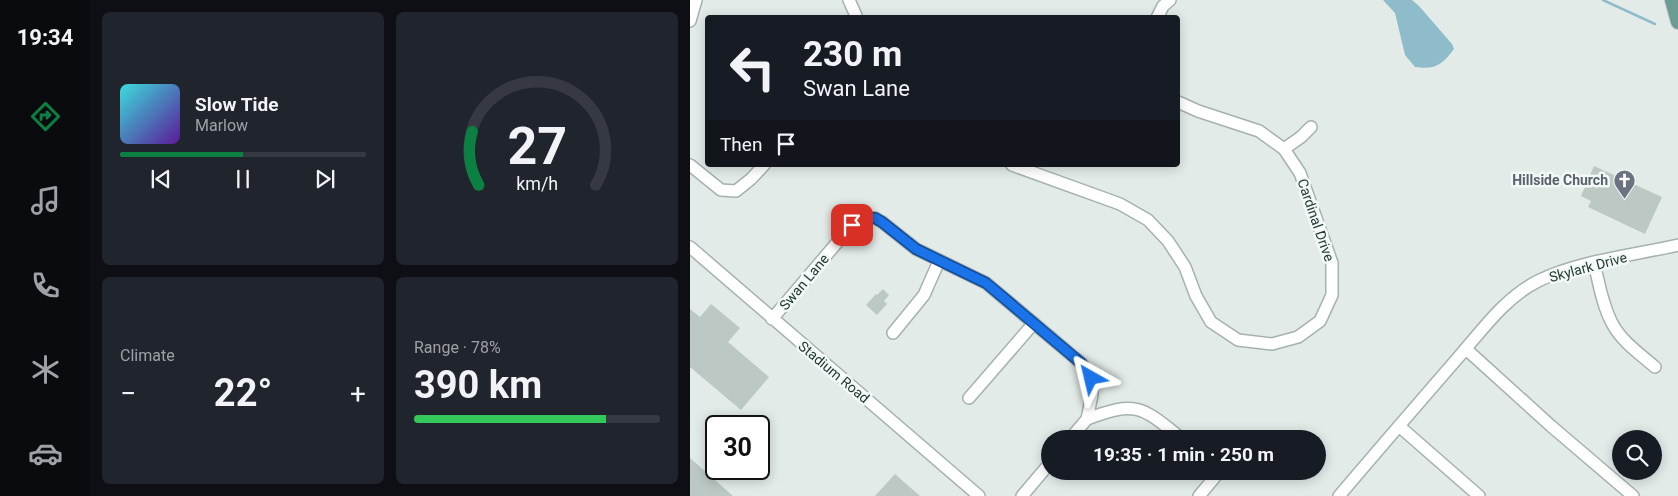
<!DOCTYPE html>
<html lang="en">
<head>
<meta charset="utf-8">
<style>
  body { margin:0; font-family:Roboto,sans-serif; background:#20242c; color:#f1f3f6; height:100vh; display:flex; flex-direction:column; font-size:19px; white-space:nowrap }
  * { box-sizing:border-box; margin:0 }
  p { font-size:16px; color:#9ea1a6 }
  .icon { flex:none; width:28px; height:28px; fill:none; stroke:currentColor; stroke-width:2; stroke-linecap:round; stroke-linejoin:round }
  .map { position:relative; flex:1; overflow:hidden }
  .sheet { display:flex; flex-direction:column; gap:12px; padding:12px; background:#0d0f14; width:600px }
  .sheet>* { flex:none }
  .banner { position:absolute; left:15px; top:15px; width:475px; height:152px; border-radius:5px; box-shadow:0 2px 12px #0003; background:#171b24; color:#f1f3f6; overflow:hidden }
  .fabs { position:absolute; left:922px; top:430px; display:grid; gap:10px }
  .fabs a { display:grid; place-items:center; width:50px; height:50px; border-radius:50%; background:#171b24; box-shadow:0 2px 12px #0003; font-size:25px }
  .speed { position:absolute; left:15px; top:415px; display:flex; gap:10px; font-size:25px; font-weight:700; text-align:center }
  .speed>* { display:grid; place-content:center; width:65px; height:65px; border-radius:50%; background:#171b24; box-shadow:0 2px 12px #0003; line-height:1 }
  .speed .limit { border:2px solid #111; border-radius:8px; background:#fff; color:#111 }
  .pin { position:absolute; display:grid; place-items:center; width:42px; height:42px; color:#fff; margin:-21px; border-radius:10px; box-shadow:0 2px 8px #0006 }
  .me { position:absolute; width:55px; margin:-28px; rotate:323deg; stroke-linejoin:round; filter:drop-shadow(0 0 4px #0008) }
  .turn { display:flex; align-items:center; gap:18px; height:105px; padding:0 15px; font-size:22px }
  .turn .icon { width:65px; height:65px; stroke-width:2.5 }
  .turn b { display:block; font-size:35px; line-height:42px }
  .then { display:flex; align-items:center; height:48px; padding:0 15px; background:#0003; gap:10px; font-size:19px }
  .big { font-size:38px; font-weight:700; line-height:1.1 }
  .sheet .tile { flex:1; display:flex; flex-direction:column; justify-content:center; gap:8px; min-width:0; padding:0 18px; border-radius:8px; background:#20242c }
  .sheet .dial { align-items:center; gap:0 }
  .dial svg { height:130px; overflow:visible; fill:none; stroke:#363941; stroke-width:7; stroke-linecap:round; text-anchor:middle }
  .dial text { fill:#f1f3f6; stroke:none }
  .song { display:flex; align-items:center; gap:15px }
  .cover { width:60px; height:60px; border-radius:8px; background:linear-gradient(135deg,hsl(180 70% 55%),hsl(270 70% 35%)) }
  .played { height:5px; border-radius:2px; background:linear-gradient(90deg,#0b8043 50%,#363941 50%) }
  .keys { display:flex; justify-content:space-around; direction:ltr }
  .heat { display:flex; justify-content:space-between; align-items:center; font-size:28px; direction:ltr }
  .charge { height:8px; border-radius:4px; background:linear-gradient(90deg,#34c759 78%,#363941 0) }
  .sheet .tiles { flex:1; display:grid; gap:12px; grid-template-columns:repeat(2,1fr) }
  .trip { position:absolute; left:351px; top:430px; width:285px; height:50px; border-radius:25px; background:#171b24; box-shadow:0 2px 12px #0003; font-weight:700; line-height:50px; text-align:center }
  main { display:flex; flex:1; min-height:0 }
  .menu { display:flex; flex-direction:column; width:90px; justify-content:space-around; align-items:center; background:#090b0e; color:#9ea1a6 }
  .menu .icon { width:35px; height:35px }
  .menu .selected { color:#0b8043 }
  .menu b { font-size:22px; color:#f1f3f6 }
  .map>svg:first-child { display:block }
  .water { fill:#8fbccb }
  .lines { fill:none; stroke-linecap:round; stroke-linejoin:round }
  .stream { stroke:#8fbccb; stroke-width:2.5 }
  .building { fill:#bbc8c4 }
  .minor-casing { stroke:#a5b2af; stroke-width:14 }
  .major-casing { stroke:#c2c8c7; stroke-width:16 }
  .minor { stroke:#fff; stroke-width:11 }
  .major { stroke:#6b9c94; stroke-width:14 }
  .route-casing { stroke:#114b97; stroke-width:12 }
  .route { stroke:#1a73e8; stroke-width:9 }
  .labels { text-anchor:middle; stroke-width:5; stroke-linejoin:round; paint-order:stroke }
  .worship-label { font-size:14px; font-weight:bold; fill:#5b616d; stroke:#f2f8f6; text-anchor:end }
  .street-label { font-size:14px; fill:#243a36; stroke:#f2f8f6 }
</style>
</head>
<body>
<main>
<nav class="menu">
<b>19:34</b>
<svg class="icon selected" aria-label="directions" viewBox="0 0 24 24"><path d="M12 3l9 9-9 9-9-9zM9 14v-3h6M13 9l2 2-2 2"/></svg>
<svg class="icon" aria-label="music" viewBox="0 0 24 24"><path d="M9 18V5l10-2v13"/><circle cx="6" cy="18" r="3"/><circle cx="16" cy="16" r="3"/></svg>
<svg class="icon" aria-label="phone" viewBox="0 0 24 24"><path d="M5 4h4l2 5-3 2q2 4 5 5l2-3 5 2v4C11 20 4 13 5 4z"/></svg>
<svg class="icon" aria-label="climate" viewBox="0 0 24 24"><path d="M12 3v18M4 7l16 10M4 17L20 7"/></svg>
<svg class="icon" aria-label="car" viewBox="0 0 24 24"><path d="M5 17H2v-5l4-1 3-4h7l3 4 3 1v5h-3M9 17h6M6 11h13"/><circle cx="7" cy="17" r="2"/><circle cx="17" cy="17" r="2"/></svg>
</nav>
<section class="sheet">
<div class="tiles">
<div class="tile">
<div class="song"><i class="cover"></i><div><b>Slow Tide</b><p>Marlow</p></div></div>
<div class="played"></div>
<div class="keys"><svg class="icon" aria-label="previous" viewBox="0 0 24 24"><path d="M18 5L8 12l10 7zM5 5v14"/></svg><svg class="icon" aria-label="pause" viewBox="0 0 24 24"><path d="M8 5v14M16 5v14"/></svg><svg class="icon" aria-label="next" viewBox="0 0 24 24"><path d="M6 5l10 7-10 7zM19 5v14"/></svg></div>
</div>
<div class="tile dial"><svg viewBox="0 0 100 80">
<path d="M14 69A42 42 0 1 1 86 69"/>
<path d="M14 69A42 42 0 0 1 10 36" stroke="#0b8043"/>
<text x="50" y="56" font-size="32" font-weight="700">27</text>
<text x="50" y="72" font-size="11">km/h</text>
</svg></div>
<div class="tile"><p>Climate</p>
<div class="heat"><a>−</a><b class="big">22°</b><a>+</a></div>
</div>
<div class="tile"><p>Range · 78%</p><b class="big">390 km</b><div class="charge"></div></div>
</div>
</section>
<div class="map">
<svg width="988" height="496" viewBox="0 0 988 496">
  <rect width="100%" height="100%" fill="#e2ebe8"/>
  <path class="water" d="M693,0H722L729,6L762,44L764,49C752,65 745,70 725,67L715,55L705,13Z"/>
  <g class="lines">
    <polyline class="stream" points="913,0 965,24"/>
  </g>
  <g class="building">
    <polygon points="904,166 972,197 955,234 898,207 901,201 891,196"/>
    <polygon points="193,289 199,295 194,301 197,304 187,315 176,305 186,294 187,295"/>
    <polygon points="21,304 50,328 38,342 79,377 51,410 0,367 0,309 10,317"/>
    <polygon points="0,458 43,496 0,496"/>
    <polygon points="205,474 230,496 185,496"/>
  </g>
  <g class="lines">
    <defs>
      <g id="minor">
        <polyline points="159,0 167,18"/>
        <polyline points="467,18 473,6 480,0"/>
        <polyline points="0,21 6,0"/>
        <polyline points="594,149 611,137 621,127"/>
        <polyline points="0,165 31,190 46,191 61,179 74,165"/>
        <polyline points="322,165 430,204 458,220 478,241 495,267 506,296 521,322 548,340 582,344 608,337 630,321 642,295 642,263 610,173 594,149 569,131 508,111 488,102"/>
        <polyline points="0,247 289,496"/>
        <path d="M904,263C909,283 912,304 922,323C931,341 950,354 965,367"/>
        <polyline points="82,319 162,225 172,218 185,218 192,222 226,249 296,283 391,363 401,378 402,395 397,419 380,439"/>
        <polyline points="203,333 234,295 249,261"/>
        <polyline points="776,349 861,426 943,496"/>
        <polyline points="279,398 344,323"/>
        <path d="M397,419C447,400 452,407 492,439"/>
        <polyline points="709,426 789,496"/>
        <polyline points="332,496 360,463"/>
        <polyline points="509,496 530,471"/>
        <path d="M649,496C688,450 727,405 766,360C791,332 814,298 848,281C888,261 944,255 988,245"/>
      </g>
      <polyline id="major" points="982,0 988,22"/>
    </defs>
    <use href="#minor" class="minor-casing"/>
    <use href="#major" class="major-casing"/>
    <use href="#minor" class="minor"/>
    <use href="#major" class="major"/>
  </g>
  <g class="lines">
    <defs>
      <polyline id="route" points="162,225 172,218 185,218 192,222 226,249 296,283 391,363 401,378"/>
    </defs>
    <use href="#route" class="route-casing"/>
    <use href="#route" class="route"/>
  </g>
  <defs>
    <symbol id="church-pin" viewBox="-11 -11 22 30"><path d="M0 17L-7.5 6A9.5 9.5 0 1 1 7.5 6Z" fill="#6b7280" stroke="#f2f8f6"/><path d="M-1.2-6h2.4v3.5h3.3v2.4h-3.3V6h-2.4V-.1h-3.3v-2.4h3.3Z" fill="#fff"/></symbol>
  </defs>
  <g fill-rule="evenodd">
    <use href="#church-pin" x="922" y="168" width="25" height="34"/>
  </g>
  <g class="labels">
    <g class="worship-label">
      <text x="918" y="185">Hillside Church</text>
    </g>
    <g class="street-label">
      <text transform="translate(626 220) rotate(71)" y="5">Cardinal Drive</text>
      <text transform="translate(898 267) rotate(-15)" y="5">Skylark Drive</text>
      <text transform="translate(114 282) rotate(-50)" y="5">Swan Lane</text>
      <text transform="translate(144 372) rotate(40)" y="5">Stadium Road</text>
    </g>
  </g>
</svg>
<div class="fabs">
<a><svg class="icon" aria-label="search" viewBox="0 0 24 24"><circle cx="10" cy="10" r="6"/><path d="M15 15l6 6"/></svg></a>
</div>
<div class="speed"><div class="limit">30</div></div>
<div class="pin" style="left:162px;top:225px;background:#d93025"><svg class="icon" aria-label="arrive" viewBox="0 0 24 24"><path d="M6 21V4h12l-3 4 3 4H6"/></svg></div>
<svg class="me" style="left:401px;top:378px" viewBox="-20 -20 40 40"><path d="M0-17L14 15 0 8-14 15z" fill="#1a73e8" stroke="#fff" stroke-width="4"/></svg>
<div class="trip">19:35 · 1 min · 250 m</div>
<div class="banner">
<div class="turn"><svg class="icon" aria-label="left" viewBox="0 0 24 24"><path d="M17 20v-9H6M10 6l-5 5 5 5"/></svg><div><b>230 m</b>Swan Lane</div></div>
<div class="then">Then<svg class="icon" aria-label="arrive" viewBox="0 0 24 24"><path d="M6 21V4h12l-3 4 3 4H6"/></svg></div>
</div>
</div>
</main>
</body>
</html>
